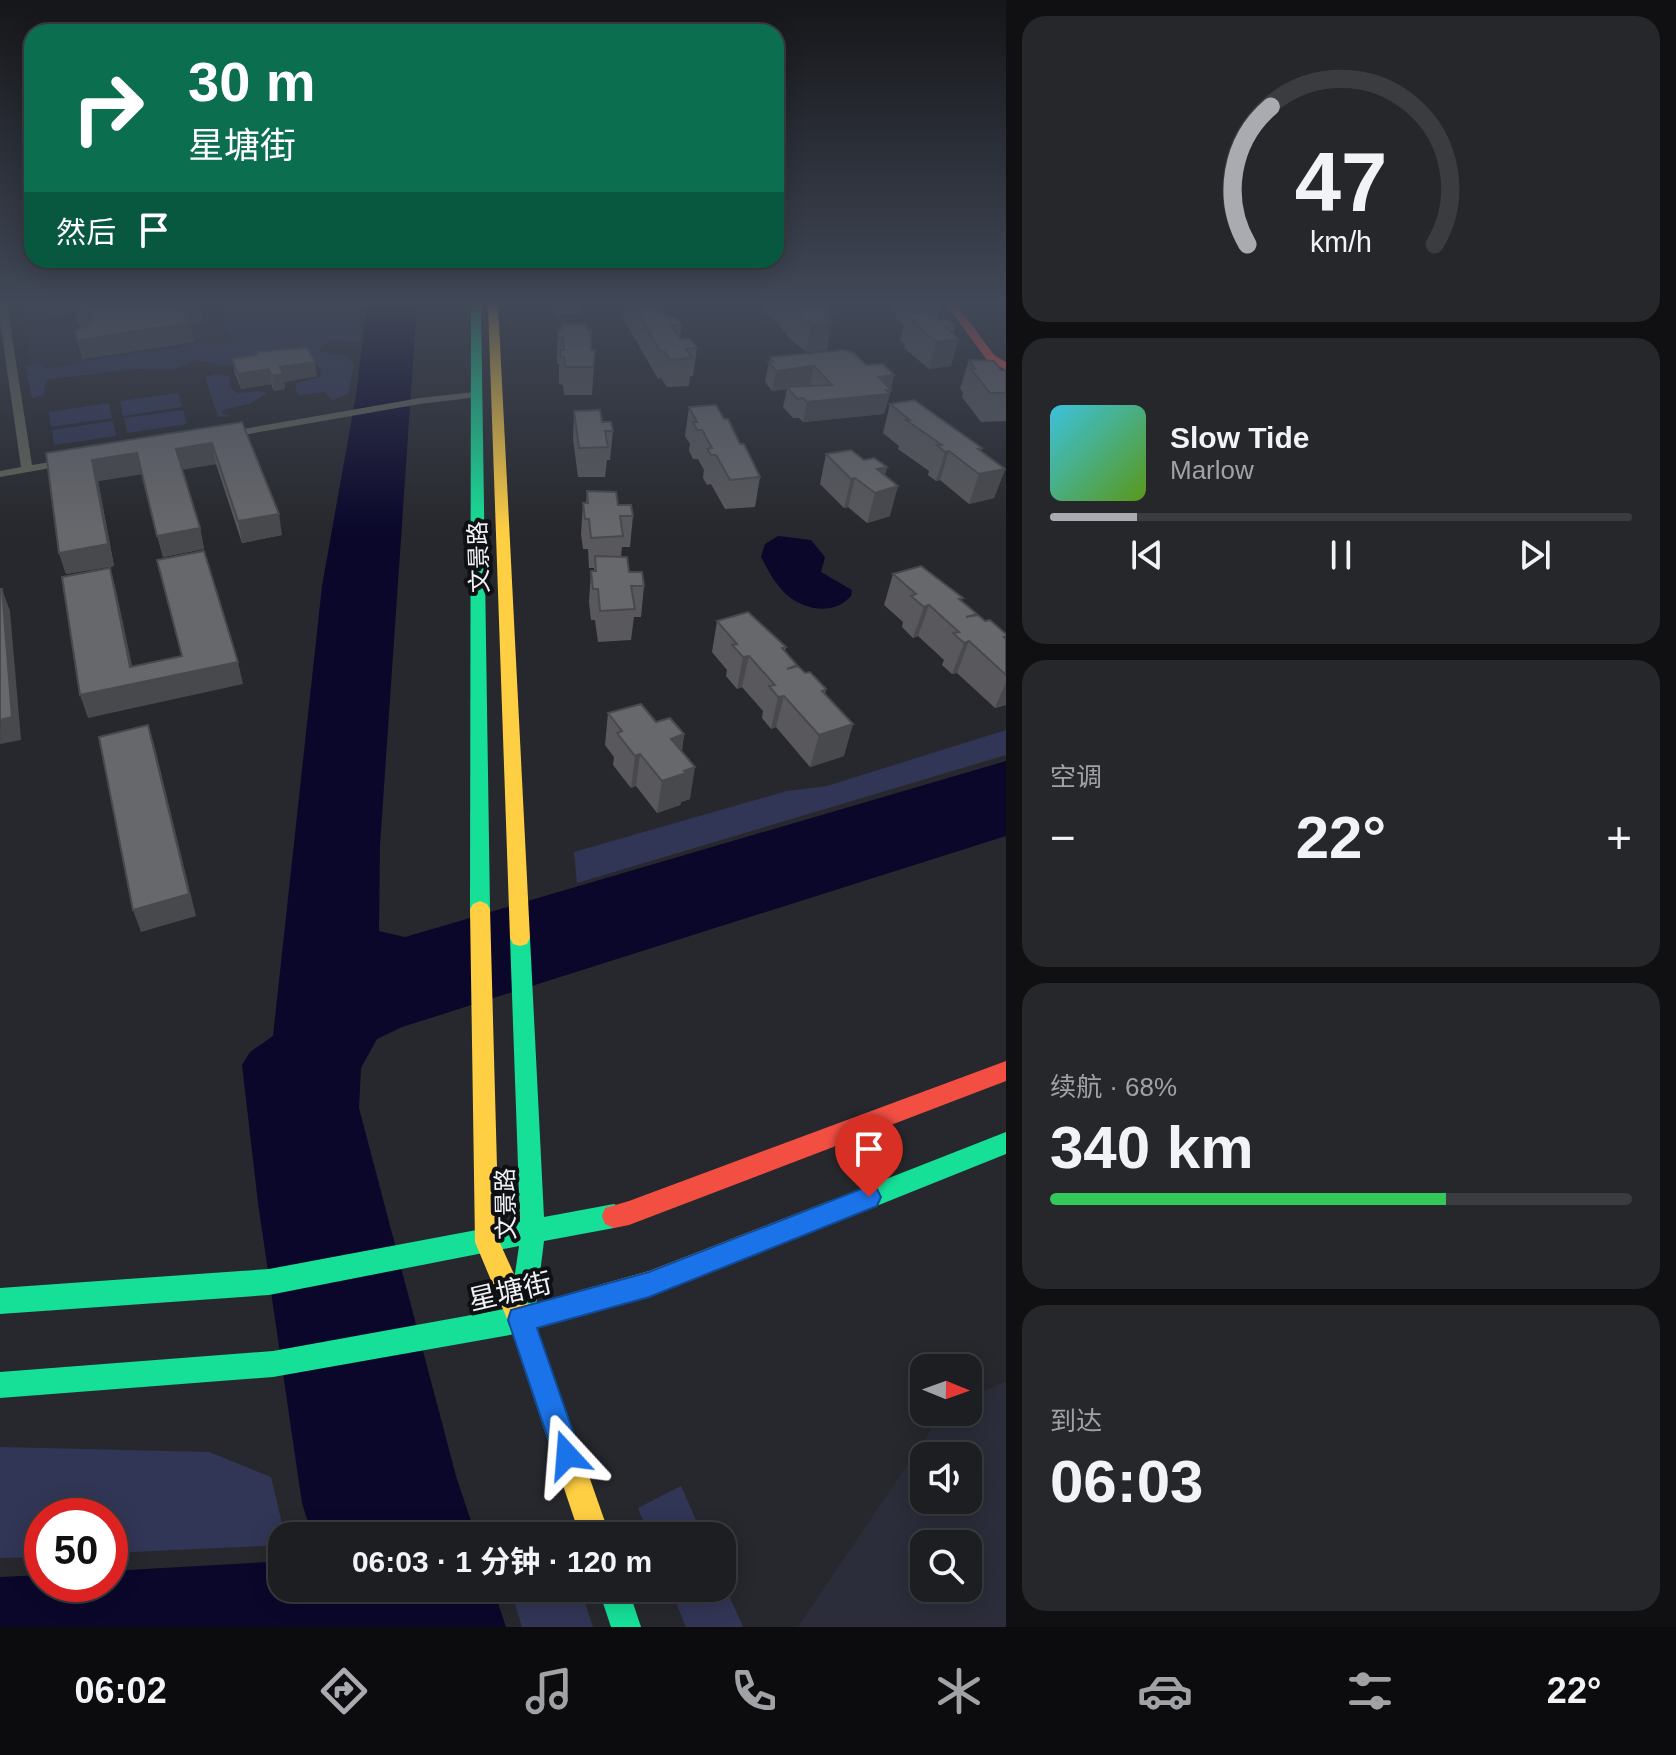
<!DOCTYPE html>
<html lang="zh">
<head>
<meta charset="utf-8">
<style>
  body { margin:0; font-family:Helvetica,"Noto Sans SC",sans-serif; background:#25272a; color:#f1f3f6; height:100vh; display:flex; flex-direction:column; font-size:30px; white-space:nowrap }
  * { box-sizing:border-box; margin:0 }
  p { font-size:26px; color:#a0a2a5 }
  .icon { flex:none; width:44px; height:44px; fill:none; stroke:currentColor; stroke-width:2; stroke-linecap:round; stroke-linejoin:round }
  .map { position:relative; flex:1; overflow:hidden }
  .sheet { display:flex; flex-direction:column; gap:16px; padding:16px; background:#101013; width:670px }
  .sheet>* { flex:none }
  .top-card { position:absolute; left:24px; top:24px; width:760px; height:244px; border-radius:24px; box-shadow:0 4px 20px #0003,0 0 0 2px #3b3c40; background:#0b6e4f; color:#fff; overflow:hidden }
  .needle { width:52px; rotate:91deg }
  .fabs { position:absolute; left:910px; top:1354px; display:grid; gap:16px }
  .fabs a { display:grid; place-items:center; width:72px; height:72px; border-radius:16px; background:#1d1e22; box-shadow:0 4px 20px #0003,0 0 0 2px #3b3c40; font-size:40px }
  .speed { position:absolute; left:24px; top:1498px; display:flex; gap:16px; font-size:40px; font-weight:700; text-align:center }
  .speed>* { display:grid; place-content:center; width:104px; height:104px; border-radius:50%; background:#1d1e22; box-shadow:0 4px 20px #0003,0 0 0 2px #3b3c40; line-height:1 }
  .speed .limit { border:12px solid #d22; background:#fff; color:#111 }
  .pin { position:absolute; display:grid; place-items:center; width:68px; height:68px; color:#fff; margin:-82px -34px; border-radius:50% 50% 50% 0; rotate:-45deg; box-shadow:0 0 8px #0007 }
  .pin .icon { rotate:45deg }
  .me { position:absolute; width:88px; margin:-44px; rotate:341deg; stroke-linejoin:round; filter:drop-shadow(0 0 6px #0008) }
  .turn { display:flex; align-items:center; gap:28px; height:168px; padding:0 32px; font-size:36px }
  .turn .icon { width:104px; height:104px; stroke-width:2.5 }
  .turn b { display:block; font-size:56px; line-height:68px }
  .then { display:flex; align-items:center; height:76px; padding:0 32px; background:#0003; gap:16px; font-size:30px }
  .big { font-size:60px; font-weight:700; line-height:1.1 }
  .sheet .card { flex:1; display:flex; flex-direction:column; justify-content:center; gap:12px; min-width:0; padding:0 28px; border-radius:24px; background:#25272a }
  .sheet .dial { align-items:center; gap:0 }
  .dial svg { height:208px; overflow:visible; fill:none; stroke:#3b3c40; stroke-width:7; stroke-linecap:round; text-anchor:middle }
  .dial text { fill:#f1f3f6; stroke:none }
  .song { display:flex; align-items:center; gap:24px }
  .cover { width:96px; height:96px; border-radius:12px; background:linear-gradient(135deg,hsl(190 70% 55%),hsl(90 70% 35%)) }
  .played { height:8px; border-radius:4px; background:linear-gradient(90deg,#aaabb0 15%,#3b3c40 15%) }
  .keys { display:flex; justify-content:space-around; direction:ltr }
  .heat { display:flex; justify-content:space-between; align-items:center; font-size:44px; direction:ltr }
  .charge { height:12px; border-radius:6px; background:linear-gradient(90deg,#34c759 68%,#3b3c40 0) }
  .trip { position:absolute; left:268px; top:1522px; width:468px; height:80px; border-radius:24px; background:#1d1e22; box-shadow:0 4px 20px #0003,0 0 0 2px #3b3c40; font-weight:700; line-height:80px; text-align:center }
  .tab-bar { display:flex; height:128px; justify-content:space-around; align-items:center; background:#0c0c0e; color:#a0a2a5 }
  .tab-bar .icon { width:56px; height:56px }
  .tab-bar .on { color:#aaabb0 }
  .tab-bar b { font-size:36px; color:#f1f3f6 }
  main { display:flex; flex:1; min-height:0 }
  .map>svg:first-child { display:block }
  .built { fill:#2b2d3a; fill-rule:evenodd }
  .green { fill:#323656 }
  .water { fill:#0a072b }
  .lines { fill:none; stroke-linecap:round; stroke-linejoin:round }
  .street { fill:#606458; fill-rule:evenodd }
  .fast { fill:#16e098; fill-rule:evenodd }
  .slow { fill:#ffcf43; fill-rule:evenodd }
  .jam { fill:#f24e42; fill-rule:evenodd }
  .wall { fill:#59595d }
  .shaded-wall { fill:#48494c }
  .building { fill:#67686c; stroke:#48494c; stroke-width:2 }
  .route { fill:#1a73e8; stroke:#114b97; stroke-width:2 }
  .labels { text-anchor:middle; stroke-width:8; stroke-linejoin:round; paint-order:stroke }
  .street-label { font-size:24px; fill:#f1f2f7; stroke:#0f1013 }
  .near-street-label { font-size:28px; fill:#f1f2f7; stroke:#0f1013 }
</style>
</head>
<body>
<main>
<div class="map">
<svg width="1006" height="1627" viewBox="0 0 1006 1627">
  <rect width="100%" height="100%" fill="#27282d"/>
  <g class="built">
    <polygon points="151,304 362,304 359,327 34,378 23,322"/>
    <path d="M1006,1381V1627H798L943,1412H968V1399ZM924,1456H968V1500H924ZM924,1544H968V1588H924Z"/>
  </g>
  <g class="green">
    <polygon points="21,304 151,304 23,322"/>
    <polygon points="217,304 359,304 357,324 362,323 359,343 332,340 319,349 319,352 348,356 354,365 348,394 332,400 325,392 300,395 296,392 296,383 320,377 322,373 313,359 226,366 197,360 172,370 134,369 52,379 46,381 44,395 32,398 25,366 40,362 45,370 89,360 202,344 220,346 235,344"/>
    <polygon points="217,374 229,376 230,388 238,393 260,391 268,393 249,404 222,410 223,414 231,416 218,417 205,377"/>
    <polygon points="178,393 182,407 123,416 120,401"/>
    <polygon points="109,403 112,418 51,427 49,412"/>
    <polygon points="183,410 187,424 127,433 124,418"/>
    <polygon points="113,421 116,436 54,445 52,430"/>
    <polygon points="1006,730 1006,755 577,883 574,852 787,791 827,786"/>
    <polygon points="0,1447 209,1452 271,1477 285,1536 282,1536 282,1545 110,1553 110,1516 42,1516 42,1557 0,1558"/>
    <polygon points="681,1486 703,1536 649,1536 638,1508"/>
    <polygon points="722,1580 743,1627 686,1627 670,1588 722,1588"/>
    <polygon points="510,1588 580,1588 593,1627 522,1627"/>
  </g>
  <g class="water">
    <polygon points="367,304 417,304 380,846 379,931 405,937 1006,761 1006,836 402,1027 377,1039 361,1068 359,1108 456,1476 476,1536 307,1536 310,1529 302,1503 258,1203 242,1065 250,1052 273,1036 322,586 356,395"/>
    <path d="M778,536L811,540L825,557L821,572L852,590L851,596C831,619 794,608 778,585C771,577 766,566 761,557L765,544Z"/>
    <polygon points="282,1556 282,1588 493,1588 506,1627 0,1627 0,1577 42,1575 42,1584 110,1584 110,1571 267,1562"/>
  </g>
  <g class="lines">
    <g class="street">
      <polygon points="0,304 7,304 32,465 69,459 75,462 73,464 0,477 0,471 21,467 0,321"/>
      <polygon points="474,392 478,393 478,397 420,404 226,438 221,435 226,432 420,398"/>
    </g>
    <g class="fast">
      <polygon points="471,304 481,304 490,909 487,914 473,914 470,909"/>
      <polygon points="520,930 527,932 530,938 544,1217 614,1204 623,1208 626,1216 623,1224 614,1228 544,1241 536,1306 540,1308 544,1317 540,1326 521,1333 273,1377 0,1398 0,1372 273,1351 510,1308 519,1246 269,1295 0,1314 0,1288 269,1269 520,1222 510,938 513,932"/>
      <polygon points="1006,1132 1006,1154 829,1225 820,1221 817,1213 820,1205"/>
      <polygon points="598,1588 628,1588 641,1627 611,1627"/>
    </g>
    <g class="slow">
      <polygon points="488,304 498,304 530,938 527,944 520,946 513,944 510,938"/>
      <polygon points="480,901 487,904 490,909 499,1241 528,1305 649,1271 829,1201 838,1205 841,1213 838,1221 649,1297 537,1328 610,1536 580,1536 508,1321 475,1242 470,909 473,904"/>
    </g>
    <g class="jam">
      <polygon points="946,304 956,304 995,356 1006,362 1006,370 987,360"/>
      <polygon points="1006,1061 1006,1081 629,1225 614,1228 605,1224 602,1216 605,1208 629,1201"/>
    </g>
  </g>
  <g class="wall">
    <polygon points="200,304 203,322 190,324 194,342 82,359 81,328 79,325 74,306"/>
    <polygon points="552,304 578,304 578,314 555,315"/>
    <polygon points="625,304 666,304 665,316 682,325 680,338 697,348 693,376 690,376 689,386 667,387 661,378 658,379 623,318"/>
    <polygon points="758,304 813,304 831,322 827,350 806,352 787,336 787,334"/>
    <polygon points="888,304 941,304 937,319 955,326 953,333 951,366 929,369 904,348 905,345 900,340 904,326 895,316 896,313"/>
    <polygon points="561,324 591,350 595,350 592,395 564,395 563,385 559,384 559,364 557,364 557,357 558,330 561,330"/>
    <polygon points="844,350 891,390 884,414 803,422 799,418 793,418 783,407 787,389 772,391 765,382 770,357"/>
    <polygon points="256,352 317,376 284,382 285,389 274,391 271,384 241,389 235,374 232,359 256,355"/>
    <polygon points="969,360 1001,370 1006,370 1006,421 981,422 962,397 963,393 960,388"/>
    <polygon points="890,404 982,448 981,451 1005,469 994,498 969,504 940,480 936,481 928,475 929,471 898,449 899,446 883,433"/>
    <polygon points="689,407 740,444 760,477 755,507 725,509 711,484 707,485 703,478 704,470 698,459 693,459 689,451 690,444 685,436"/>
    <polygon points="574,411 602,422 613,431 610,460 607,460 605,477 578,477 573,439"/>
    <polygon points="242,422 282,535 242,543 216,464 182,469 200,528 204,549 163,557 142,474 98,481 114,566 66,574 59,553 46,453"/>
    <polygon points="826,454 864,460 887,467 885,475 890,516 867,523 848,507 844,508 820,484"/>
    <polygon points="587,491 618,505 633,516 630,547 622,547 621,557 629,572 644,586 641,617 634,617 631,640 598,642 595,620 591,620 589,602 591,571 594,571 594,568 589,568 588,549 583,549 581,534 583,503 586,503"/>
    <polygon points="893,574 962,601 976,615 1006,634 1006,705 995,708 957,673 952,674 942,665 944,660 918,636 913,638 902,627 903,622 884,605"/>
    <polygon points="717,621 786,647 785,651 797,667 826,689 825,694 844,756 810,767 776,727 771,729 762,718 763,711 742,687 737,689 726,676 727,670 712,652"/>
    <polygon points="608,713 656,722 684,734 682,751 690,799 681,802 680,805 657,813 636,786 631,788 613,765 614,757 605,745"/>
  </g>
  <g class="shaded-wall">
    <polygon points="200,304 203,322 190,324 194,342 82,359 77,340 181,306"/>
    <polygon points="833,314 827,350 806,352 811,325 823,315"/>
    <polygon points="959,339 951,366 929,369 936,342"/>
    <polygon points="315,362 317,376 284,382 285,389 274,391 272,376 280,367"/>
    <polygon points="814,366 810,385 788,388 787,387 787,389 772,391 776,371"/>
    <polygon points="269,369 271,384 241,389 238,374"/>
    <polygon points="894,375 891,390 886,390 889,394 884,414 803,422 807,402 879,377"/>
    <polygon points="212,443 216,464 181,470 176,449"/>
    <polygon points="949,451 940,480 936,481 945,452"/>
    <polygon points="137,453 142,474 98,481 114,566 66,574 59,553 92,460"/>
    <polygon points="887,467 880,491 898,486 890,516 867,523 875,493 877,469"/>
    <polygon points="1005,469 994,498 969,504 979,474"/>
    <polygon points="855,478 848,507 844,508 851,479"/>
    <polygon points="279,514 282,535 242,543 238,521"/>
    <polygon points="200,528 204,549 163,557 157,536"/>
    <polygon points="110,568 116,590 136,684 238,662 243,684 88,718 80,695 130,667"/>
    <polygon points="2,589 10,611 21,740 0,744"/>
    <polygon points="929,605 918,636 913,638 924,607"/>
    <polygon points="977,614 966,642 969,641 957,673 952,674 964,643 966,617"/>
    <polygon points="749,656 742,687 737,689 743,657"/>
    <polygon points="797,665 790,696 784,696 776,727 771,729 778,697 787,669"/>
    <polygon points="1006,682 1006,705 995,708"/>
    <polygon points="853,724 844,756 810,767 819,735"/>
    <polygon points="148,725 155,748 196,916 141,932 133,910"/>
    <polygon points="684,734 679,766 671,739"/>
    <polygon points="640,754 636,786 631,788 635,756"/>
    <polygon points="695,767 690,799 681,802 680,805 657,813 662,781"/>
  </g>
  <g class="building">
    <polygon points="75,304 196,304 181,306 190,323 77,340 75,330 86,327 92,318 76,310 74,306"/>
    <polygon points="633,304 665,304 657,305 667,317 676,317 682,325 671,326 681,339 690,339 697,348 686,349 692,358 670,360 664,351 660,351"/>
    <polygon points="789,304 813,304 815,306 824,305 833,314 823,315 832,323 811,325 792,310 795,309"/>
    <polygon points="930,312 938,320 947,319 955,326 946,327 959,339 936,342 912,321 915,321 907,314"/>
    <polygon points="561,324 586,324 587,330 591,329 591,350 595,350 593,367 565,367 564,357 560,357 560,350 564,350 563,337 558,337 558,330 562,330"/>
    <polygon points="307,348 315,362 280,367 283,374 272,376 269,369 238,374 232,359 257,355 256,352"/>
    <polygon points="844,350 854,353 866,365 883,364 894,375 879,377 891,390 886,390 889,394 807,402 803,398 797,399 787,387 832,385 814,366 776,371 768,362 773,362 770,357"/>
    <polygon points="969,360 994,361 1001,370 1006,370 1006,393 990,393 971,369 975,369"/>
    <polygon points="914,400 982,448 978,449 1005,469 979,474 949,451 945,452 937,445 942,445 906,420 910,420 890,404"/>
    <polygon points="716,405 724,419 728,419 740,444 744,444 760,477 730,480 716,455 711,455 707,449 712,448 702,430 697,430 693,422 697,422 689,407"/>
    <polygon points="600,410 602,422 611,422 613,431 605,431 608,447 579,448 574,411"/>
    <polygon points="242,422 279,514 238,521 212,443 176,449 200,528 157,536 137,453 92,460 108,544 59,553 46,453"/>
    <polygon points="851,450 864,460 874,458 887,467 877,469 898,486 875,493 855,478 851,479 826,454"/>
    <polygon points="587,491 616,492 618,505 631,505 633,516 620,516 623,536 591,538 589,519 585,519 583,503 588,503"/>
    <polygon points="204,551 238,662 80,695 62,577 110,568 130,667 182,656 157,560"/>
    <polygon points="595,556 627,557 629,572 642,572 644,586 631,586 635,609 600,611 598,589 593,589 591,571 596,571"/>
    <polygon points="921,566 963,598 959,599 977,614 966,617 978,615 985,621 990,620 1006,634 1006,637 1004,637 1006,639 1006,675 969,641 964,643 953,633 959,632 929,605 924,607 911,596 916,594 893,574"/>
    <polygon points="0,589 2,589 12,717 0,720"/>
    <polygon points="748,612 786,647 782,648 797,665 787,669 798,666 805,673 810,672 826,689 822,691 853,724 819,735 784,696 778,697 769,686 775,685 749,656 743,657 732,645 737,644 717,621"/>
    <polygon points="641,704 656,722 670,718 684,734 671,739 695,767 684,771 686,773 662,781 640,754 635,756 617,733 622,731 608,713"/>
    <polygon points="148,725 189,894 133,910 99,737"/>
  </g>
  <linearGradient id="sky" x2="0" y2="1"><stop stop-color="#151619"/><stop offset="0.57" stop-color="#414857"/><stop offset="1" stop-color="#414857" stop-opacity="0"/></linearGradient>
  <rect width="1006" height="532" fill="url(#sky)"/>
  <polygon class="route" points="869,1186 877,1189 881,1197 877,1206 649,1297 537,1328 581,1455 577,1465 567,1469 557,1465 508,1320 511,1310 649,1272"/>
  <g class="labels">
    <g class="street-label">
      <text transform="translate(479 557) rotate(-92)" y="8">文景路</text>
      <text transform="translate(506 1204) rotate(-91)" y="8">文景路</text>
    </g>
    <g class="near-street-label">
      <text transform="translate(510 1291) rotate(-13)" y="10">星塘街</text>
    </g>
  </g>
</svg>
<div class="fabs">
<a><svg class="needle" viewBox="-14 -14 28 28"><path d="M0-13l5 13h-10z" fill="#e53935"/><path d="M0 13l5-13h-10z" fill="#a0a2a5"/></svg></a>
<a><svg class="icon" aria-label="sound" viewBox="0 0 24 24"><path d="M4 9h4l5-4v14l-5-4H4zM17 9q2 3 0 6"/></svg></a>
<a><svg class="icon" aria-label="search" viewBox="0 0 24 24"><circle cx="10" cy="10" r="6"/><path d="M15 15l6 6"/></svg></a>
</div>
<div class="speed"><div class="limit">50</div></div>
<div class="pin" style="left:869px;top:1197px;background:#d93025"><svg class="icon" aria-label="arrive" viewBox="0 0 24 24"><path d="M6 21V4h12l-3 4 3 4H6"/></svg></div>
<svg class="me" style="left:567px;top:1455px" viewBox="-20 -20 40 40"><path d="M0-17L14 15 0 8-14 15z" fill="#1a73e8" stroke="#fff" stroke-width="4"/></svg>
<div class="trip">06:03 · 1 分钟 · 120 m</div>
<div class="top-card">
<div class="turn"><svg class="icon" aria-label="right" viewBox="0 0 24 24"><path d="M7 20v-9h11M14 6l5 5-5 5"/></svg><div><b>30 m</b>星塘街</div></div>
<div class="then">然后<svg class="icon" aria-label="arrive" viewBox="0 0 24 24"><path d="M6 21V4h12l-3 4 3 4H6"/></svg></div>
</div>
</div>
<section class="sheet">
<div class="card dial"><svg viewBox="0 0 100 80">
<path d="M14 69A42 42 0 1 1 86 69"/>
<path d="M14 69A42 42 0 0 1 23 16" stroke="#aaabb0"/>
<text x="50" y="56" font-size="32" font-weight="700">47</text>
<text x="50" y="72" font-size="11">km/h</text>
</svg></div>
<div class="card">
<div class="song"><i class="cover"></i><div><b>Slow Tide</b><p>Marlow</p></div></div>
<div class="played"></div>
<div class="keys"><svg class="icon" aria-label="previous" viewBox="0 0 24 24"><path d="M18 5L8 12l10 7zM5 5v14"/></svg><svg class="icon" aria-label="pause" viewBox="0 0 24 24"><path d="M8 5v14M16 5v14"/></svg><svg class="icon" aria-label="next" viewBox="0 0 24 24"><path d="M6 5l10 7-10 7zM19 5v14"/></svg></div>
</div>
<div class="card"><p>空调</p>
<div class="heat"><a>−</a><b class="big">22°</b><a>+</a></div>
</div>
<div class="card"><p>续航 · 68%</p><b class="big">340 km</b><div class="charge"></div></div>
<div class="card"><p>到达</p><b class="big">06:03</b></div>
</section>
</main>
<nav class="tab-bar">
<b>06:02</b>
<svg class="icon on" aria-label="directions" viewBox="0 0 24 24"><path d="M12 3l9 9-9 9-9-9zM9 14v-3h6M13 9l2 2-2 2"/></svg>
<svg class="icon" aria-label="music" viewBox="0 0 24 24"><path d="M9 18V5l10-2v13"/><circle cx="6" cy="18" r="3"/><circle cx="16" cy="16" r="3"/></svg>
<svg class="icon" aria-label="phone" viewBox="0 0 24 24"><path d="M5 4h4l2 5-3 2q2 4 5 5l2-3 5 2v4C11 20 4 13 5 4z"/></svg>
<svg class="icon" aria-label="climate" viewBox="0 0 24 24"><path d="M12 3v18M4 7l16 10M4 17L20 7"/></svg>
<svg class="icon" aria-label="car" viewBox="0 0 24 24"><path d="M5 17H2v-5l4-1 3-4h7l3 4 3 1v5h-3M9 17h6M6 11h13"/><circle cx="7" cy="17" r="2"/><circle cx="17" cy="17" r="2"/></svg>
<svg class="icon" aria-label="filters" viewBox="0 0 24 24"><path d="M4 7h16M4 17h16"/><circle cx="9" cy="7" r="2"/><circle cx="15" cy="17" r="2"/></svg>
<b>22°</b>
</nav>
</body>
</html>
